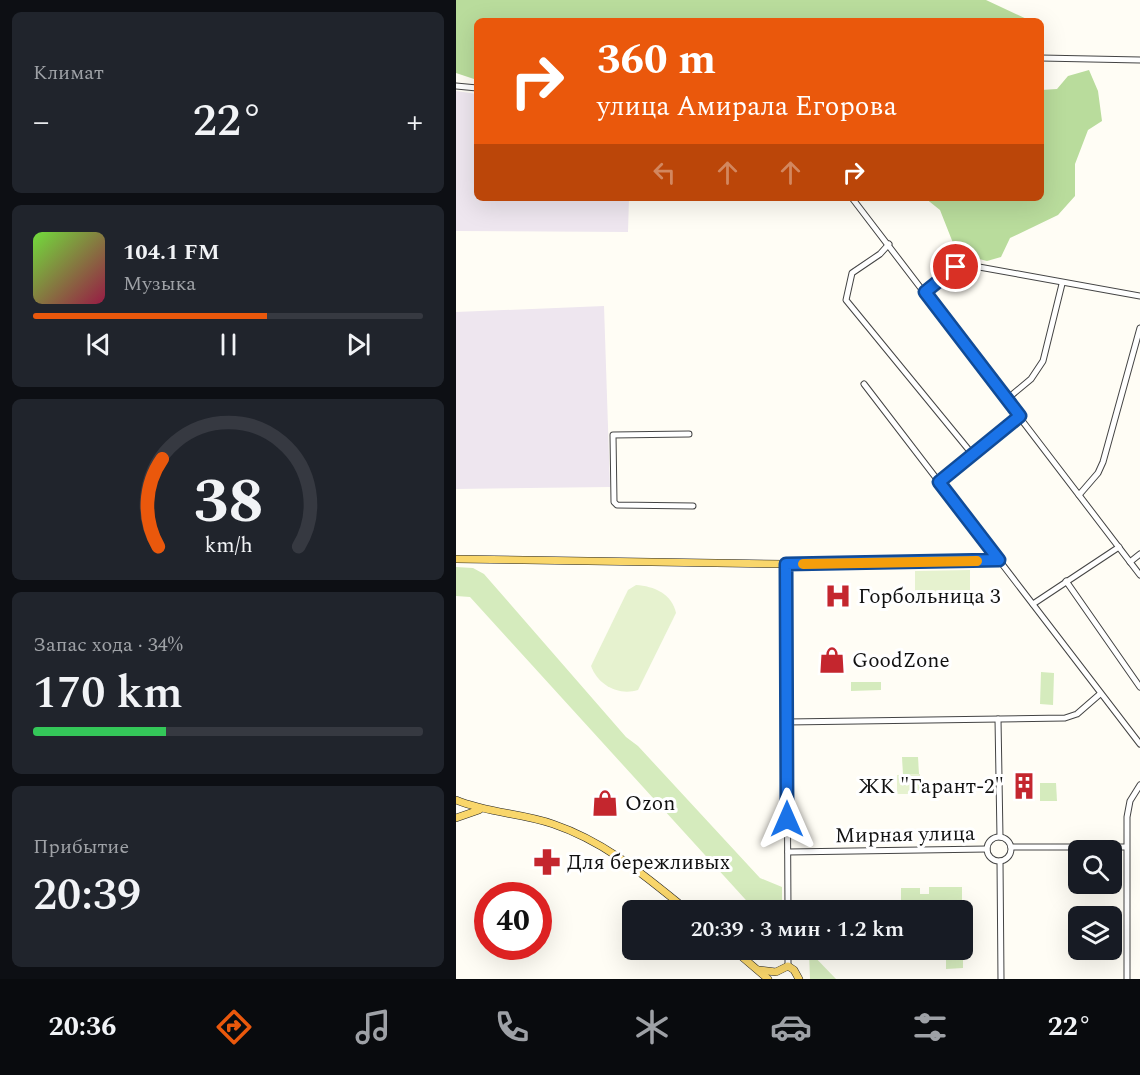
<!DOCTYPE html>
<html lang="ru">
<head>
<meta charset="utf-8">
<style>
  body { margin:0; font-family:Spectral,serif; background:#20242c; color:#f1f3f6; height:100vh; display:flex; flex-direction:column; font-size:22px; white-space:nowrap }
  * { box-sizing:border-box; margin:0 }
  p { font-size:20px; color:#9ea1a6 }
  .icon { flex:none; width:33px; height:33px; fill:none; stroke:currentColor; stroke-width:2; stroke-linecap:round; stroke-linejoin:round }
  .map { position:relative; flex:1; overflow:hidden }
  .sheet { display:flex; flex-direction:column; gap:12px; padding:12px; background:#0d0f14; width:456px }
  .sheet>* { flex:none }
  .top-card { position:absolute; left:18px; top:18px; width:570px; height:183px; border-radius:9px; box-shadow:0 6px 24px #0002; background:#ea580c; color:#fff; overflow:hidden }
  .buttons { position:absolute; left:612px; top:840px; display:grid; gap:12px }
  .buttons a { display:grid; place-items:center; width:54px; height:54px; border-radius:9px; background:#171b24; box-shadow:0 6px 24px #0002; font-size:30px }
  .speed { position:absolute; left:18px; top:882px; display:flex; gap:12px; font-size:30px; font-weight:700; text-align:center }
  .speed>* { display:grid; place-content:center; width:78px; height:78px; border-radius:50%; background:#171b24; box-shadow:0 6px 24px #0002; line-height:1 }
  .speed .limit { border:9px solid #d22; background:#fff; color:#111 }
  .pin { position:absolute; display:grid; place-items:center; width:51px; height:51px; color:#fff; margin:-26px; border:3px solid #fff; border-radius:50%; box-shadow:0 2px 6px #0007 }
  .me { position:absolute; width:66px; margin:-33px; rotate:0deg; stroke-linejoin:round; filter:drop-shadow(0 0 4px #0008) }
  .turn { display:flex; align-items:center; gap:21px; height:126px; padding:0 24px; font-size:27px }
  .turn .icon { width:78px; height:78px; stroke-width:2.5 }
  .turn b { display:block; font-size:42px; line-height:51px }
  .lanes { display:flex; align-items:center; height:57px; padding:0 24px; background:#0003; justify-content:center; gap:30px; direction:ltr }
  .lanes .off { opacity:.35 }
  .big { font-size:45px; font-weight:600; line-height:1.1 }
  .sheet .card { flex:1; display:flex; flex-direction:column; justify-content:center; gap:9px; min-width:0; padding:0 21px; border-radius:9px; background:#20242c }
  .sheet .dial { align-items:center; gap:0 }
  .dial svg { height:156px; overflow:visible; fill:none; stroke:#363941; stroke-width:7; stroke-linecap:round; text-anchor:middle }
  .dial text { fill:#f1f3f6; stroke:none }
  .song { display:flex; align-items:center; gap:18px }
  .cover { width:72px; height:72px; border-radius:9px; background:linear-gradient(135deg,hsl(100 70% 55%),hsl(340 70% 35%)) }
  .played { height:6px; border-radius:3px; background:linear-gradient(90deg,#ea580c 60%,#363941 60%) }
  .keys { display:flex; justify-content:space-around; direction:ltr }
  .heat { display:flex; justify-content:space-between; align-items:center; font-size:33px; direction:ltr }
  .charge { height:9px; border-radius:4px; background:linear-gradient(90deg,#34c759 34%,#363941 0) }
  .trip { position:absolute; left:166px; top:900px; width:351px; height:60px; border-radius:9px; background:#171b24; box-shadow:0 6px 24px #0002; font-weight:600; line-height:60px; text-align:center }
  .tabs { display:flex; height:96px; justify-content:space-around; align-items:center; background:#090b0e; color:#9ea1a6 }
  .tabs .icon { width:42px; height:42px }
  .tabs .active { color:#ea580c }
  .tabs b { font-size:27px; color:#f1f3f6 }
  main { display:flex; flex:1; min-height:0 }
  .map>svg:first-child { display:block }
  .industrial { fill:#eee6ef }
  .green { fill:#d5ebbd }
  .forest { fill:#b9dc9c }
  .pitch { fill:#e6f2cf }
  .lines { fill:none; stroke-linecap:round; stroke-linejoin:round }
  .minor-casing { stroke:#444; stroke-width:7 }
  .major-casing { stroke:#222; stroke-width:8 }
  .minor { stroke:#fff; stroke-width:5 }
  .major { stroke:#f9d66b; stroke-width:7 }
  .route-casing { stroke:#114b97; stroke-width:15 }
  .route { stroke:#1a73e8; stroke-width:10 }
  .slow { stroke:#f59e0b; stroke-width:10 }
  .labels { text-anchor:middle; stroke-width:6; stroke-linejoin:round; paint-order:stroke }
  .poi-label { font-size:21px; fill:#111; stroke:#fff; text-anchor:start }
  .street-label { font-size:21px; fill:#111; stroke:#fff }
</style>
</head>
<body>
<main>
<section class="sheet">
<div class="card"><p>Климат</p>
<div class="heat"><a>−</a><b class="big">22°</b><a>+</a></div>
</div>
<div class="card">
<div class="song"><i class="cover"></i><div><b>104.1 FM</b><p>Музыка</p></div></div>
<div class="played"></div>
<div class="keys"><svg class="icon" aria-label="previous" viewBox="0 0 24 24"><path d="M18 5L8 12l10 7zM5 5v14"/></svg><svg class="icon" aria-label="pause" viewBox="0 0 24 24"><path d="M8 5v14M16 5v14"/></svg><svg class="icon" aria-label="next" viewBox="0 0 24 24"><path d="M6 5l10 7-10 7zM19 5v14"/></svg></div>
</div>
<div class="card dial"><svg viewBox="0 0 100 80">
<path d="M14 69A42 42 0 1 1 86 69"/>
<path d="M14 69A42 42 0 0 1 16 24" stroke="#ea580c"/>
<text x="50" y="56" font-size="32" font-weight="700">38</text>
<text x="50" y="72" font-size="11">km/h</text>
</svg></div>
<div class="card"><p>Запас хода · 34%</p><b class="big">170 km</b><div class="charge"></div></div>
<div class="card"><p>Прибытие</p><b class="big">20:39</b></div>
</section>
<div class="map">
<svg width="684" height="979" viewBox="0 0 684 979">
  <rect width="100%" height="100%" fill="#fffdf5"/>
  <g class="industrial">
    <polygon points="0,91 21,94 21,198 173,198 172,232 0,231"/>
    <polygon points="148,306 154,487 0,489 0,312"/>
  </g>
  <g class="green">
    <polygon points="0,567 17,568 28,574 170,737 182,746 304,878 326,887 326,910 299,910 14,597 0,596"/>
    <polygon points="585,672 598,673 597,705 584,704"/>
    <polygon points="395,682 425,682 425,690 395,691"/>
    <polygon points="446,757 462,757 463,774 447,775"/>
    <polygon points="584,783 600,783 601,801 584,801"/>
    <polygon points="473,887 506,887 506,900 445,905 445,888 464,888 464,894 473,894"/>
    <polygon points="353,951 380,979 354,979"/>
    <polygon points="490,951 507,951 507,968 490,969"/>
  </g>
  <g class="forest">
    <polygon points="0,0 530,0 575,21 21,21 21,80 0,73"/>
    <polygon points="633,70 642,91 646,121 632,130 619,164 619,196 602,215 554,238 545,257 531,261 511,256 497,243 484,210 469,198 585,198 585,90 601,89 612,76"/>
  </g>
  <g class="pitch">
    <polygon points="514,570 514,599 459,599 459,571"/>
    <path d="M180,585C198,586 216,594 220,613L182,690C162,696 142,685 135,666L172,590Z"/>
    <polygon points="464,774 464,794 441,794 441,775"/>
  </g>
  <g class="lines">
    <defs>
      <g id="minor">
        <polyline points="585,58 684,60"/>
        <polyline points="0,86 21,88"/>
        <polyline points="396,198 684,575"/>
        <polyline points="433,244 424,254 396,273 390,300 517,455"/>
        <polyline points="469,292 500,267 512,265 684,296"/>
        <polyline points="408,384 684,744"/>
        <polyline points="551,399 575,379 587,361 606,284"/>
        <polyline points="233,434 157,435 158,502 161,505 237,506"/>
        <polyline points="483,482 564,416"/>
        <polyline points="623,495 642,473 647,462 684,328"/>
        <polyline points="674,562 684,554"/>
        <polyline points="610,581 684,687"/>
        <polyline points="577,604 663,547"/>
        <polyline points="542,719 544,837"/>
        <polyline points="331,722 609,718 621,714 644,694"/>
        <circle cx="543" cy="849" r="12"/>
        <polyline points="555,847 670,847"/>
        <polyline points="332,852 531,849"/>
        <polyline points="544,861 545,979"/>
        <polyline points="332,910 330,564 543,560"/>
        <polyline points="332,950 332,966"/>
        <polyline points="671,979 671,817 674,801 684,785"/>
      </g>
      <g id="major">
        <polyline points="0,559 330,564"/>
        <path d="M0,800C31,813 65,813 97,824C150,842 189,876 231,910"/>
        <polyline points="0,818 23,810"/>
        <polyline points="278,950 312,979"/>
        <polyline points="303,970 320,972 332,966 338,970 343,979"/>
      </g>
    </defs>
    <use href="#minor" class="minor-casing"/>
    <use href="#major" class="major-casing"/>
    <use href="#minor" class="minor"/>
    <use href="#major" class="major"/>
  </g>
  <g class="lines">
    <defs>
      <polyline id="route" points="331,819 330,564 543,560 483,482 564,416 469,292 500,267"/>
    </defs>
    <use href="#route" class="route-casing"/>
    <use href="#route" class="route"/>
    <polyline class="slow" points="347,564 521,561"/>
  </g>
  <defs>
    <symbol id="hospital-bare" viewBox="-9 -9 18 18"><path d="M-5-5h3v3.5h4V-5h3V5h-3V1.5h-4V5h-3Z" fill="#c4262e" stroke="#fff" stroke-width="2.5" paint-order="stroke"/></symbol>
    <symbol id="shop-bare" viewBox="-9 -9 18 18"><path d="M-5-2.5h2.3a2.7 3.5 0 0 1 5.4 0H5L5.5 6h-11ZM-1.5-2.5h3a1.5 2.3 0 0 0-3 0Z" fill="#c4262e" stroke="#fff" stroke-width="2.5" paint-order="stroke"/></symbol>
    <symbol id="building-bare" viewBox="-9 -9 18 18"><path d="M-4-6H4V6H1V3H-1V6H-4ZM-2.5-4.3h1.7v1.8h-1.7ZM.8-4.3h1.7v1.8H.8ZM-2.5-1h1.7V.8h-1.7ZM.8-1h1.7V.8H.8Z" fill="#c4262e" stroke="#fff" stroke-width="2.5" paint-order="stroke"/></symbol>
    <symbol id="pharmacy-bare" viewBox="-9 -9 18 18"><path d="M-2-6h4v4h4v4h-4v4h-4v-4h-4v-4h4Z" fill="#c4262e" stroke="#fff" stroke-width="2.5" paint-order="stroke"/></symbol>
  </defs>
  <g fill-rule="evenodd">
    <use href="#hospital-bare" x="363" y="577" width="38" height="38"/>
    <use href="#shop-bare" x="357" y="641" width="38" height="38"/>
    <use href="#building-bare" x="549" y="767" width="38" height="38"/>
    <use href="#shop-bare" x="130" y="784" width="38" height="38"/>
    <use href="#pharmacy-bare" x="72" y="843" width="38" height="38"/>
  </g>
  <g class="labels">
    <g class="poi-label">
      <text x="402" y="603">Горбольница 3</text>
      <text x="396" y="667">GoodZone</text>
      <text x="548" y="793" text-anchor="end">ЖК "Гарант-2"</text>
      <text x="169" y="810">Ozon</text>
      <text x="111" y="869">Для бережливых</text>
    </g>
    <g class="street-label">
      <text transform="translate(449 834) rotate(-1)" y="7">Мирная улица</text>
    </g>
  </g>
</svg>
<div class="buttons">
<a><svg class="icon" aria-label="search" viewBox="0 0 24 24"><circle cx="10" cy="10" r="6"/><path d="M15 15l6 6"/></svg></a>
<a><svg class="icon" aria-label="layers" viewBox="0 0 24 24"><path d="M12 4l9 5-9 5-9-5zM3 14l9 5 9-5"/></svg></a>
</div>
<div class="speed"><div class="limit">40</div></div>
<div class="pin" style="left:500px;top:267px;background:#d93025"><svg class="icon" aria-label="arrive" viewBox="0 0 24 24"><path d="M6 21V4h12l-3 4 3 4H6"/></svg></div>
<svg class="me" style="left:331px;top:819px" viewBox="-20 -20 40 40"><path d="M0-17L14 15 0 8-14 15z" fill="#1a73e8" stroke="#fff" stroke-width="4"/></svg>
<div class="trip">20:39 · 3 мин · 1.2 km</div>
<div class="top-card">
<div class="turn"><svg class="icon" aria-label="right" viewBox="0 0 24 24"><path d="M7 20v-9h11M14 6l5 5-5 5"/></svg><div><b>360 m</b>улица Амирала Егорова</div></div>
<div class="lanes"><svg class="icon off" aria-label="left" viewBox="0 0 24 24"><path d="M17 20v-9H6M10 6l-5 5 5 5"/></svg><svg class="icon off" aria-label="ahead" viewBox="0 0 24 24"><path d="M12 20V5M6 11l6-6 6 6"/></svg><svg class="icon off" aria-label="ahead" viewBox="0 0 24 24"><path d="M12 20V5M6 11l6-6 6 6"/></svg><svg class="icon" aria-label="right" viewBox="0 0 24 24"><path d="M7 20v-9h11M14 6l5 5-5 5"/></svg></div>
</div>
</div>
</main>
<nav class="tabs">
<b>20:36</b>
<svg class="icon active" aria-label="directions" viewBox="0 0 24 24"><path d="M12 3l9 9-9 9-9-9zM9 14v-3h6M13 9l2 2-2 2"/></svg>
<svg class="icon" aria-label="music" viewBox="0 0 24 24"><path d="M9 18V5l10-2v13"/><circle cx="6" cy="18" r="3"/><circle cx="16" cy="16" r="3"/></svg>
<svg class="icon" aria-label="phone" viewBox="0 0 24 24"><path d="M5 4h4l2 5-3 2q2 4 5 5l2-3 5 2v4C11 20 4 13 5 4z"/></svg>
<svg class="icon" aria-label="climate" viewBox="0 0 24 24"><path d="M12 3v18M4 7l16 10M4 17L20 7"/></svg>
<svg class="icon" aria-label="car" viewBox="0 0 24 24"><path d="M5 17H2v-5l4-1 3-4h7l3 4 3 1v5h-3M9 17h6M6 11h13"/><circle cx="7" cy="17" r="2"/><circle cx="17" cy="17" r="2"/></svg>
<svg class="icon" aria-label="filters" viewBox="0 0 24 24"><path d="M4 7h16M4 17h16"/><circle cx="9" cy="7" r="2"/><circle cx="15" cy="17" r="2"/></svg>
<b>22°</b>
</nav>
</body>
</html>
